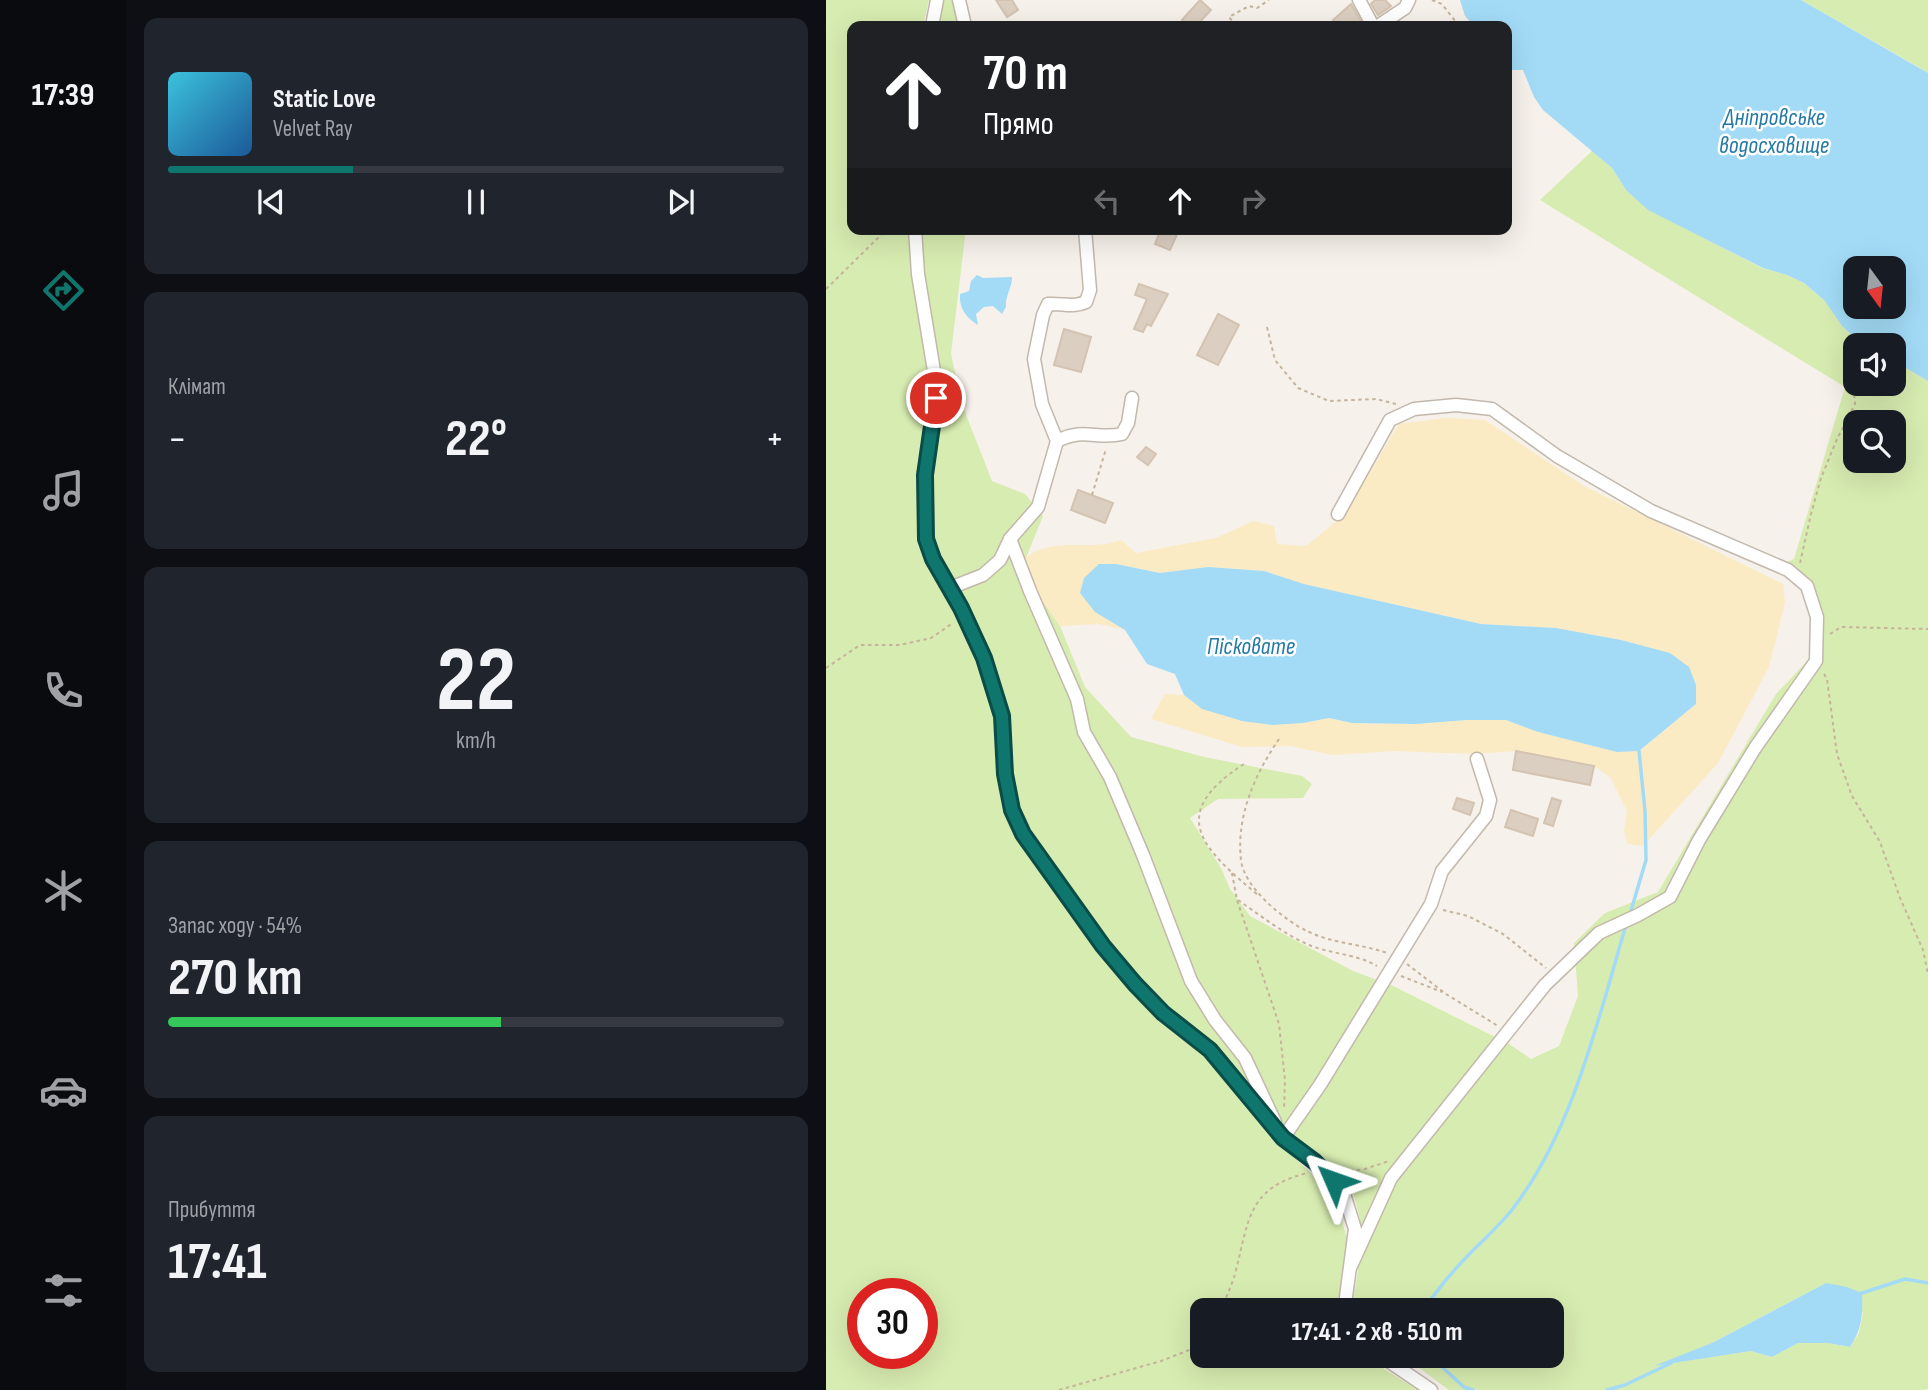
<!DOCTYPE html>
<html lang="uk">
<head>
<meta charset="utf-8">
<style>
  body { margin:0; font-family:"Sofia Sans Condensed",sans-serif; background:#20242c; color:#f1f3f6; height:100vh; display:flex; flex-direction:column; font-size:26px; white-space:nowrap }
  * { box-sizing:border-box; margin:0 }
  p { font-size:23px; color:#9ea1a6 }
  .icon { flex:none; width:38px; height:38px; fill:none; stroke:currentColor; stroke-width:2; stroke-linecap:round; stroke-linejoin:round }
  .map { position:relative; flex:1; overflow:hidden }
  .sheet { display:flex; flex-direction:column; gap:18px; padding:18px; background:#0d0f14; width:700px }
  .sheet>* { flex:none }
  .top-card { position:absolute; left:21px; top:21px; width:665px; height:214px; border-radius:14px; box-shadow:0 7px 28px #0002; background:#202124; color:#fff; overflow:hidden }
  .needle { width:46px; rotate:165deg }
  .buttons { position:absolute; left:1017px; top:256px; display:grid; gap:14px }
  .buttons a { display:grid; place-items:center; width:63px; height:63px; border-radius:14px; background:#171b24; box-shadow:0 7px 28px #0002; font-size:35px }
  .speed { position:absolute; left:21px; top:1278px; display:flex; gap:14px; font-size:35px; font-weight:700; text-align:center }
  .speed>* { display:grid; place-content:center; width:91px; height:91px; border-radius:50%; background:#171b24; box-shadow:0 7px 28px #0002; line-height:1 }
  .speed .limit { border:10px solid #d22; background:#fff; color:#111 }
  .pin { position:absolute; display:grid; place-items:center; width:60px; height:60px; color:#fff; margin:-30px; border:4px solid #fff; border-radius:50%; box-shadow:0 2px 7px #0007 }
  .me { position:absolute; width:77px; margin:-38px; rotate:313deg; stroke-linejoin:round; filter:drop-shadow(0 0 5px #0008) }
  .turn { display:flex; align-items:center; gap:24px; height:147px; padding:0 21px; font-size:32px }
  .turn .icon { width:91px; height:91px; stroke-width:2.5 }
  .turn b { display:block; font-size:49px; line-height:60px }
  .lanes { display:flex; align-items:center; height:66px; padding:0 21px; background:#0003; justify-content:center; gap:35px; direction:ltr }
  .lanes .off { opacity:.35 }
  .big { font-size:52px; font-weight:700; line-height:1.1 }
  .sheet .tile { flex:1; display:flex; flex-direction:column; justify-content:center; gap:10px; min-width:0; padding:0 24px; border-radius:14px; background:#20242c }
  .sheet .dial { align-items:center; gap:0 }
  .dial b { font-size:91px; line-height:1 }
  .song { display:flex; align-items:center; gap:21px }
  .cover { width:84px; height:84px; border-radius:10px; background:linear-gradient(135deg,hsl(190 70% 55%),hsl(210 70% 35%)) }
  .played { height:7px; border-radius:4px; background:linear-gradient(90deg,#0f766e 30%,#363941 30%) }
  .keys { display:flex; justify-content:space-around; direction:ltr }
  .heat { display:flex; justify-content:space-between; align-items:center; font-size:38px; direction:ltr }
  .charge { height:10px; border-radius:5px; background:linear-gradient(90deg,#34c759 54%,#363941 0) }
  .trip { position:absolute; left:364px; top:1298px; width:374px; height:70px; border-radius:14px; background:#171b24; box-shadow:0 7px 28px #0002; font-weight:700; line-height:70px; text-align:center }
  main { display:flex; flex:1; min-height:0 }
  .tabs { display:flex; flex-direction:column; width:126px; justify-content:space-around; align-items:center; background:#090b0e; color:#9ea1a6 }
  .tabs .icon { width:49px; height:49px }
  .tabs .active { color:#0f766e }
  .tabs b { font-size:32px; color:#f1f3f6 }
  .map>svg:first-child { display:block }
  .green { fill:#d7ecb0; fill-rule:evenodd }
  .sand { fill:#fbebc4 }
  .water { fill:#a3dbf6; fill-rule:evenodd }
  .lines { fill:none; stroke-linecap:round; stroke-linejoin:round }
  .stream { stroke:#a3dbf6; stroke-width:3.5 }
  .building { fill:#dbcfc1; stroke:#d4c3b1; stroke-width:2 }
  .minor-casing { stroke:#c2b8ab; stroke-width:15 }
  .path { stroke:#c5b39b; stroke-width:2; stroke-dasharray:3.5 3.5; stroke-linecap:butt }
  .minor { stroke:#fff; stroke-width:12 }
  .route-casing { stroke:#0a4d48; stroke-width:18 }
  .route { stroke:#0f766e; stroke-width:12 }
  .labels { text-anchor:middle; stroke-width:5; stroke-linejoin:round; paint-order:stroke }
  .water-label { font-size:24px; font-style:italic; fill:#247aa6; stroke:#fff }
</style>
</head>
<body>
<main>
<nav class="tabs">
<b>17:39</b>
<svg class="icon active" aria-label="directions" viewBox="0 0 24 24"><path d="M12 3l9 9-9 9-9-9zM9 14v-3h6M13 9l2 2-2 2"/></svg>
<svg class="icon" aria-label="music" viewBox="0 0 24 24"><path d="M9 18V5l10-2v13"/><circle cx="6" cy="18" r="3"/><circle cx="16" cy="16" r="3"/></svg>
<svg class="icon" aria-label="phone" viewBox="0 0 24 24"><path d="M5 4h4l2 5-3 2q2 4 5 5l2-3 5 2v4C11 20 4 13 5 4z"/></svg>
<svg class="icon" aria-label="climate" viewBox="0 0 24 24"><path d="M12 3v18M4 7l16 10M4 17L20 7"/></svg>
<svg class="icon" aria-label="car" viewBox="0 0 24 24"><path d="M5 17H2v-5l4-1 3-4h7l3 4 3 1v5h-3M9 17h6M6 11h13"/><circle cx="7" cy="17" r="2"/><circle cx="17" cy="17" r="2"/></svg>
<svg class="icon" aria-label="filters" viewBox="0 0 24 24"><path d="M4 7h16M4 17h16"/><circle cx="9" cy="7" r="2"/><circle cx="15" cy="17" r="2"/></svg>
</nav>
<section class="sheet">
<div class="tile">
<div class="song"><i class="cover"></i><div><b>Static Love</b><p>Velvet Ray</p></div></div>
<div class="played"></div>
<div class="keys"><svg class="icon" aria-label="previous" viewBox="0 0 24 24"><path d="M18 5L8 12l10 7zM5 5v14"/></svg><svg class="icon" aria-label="pause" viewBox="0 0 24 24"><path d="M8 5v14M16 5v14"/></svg><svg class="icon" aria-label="next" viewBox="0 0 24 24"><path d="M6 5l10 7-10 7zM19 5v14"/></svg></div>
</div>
<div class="tile"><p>Клімат</p>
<div class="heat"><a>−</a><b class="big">22°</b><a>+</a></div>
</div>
<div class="tile dial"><b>22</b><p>km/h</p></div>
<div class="tile"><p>Запас ходу · 54%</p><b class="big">270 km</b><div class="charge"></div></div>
<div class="tile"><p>Прибуття</p><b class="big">17:41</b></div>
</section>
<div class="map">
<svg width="1102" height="1390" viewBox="0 0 1102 1390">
  <rect width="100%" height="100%" fill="#f6f1ea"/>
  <g class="green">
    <path d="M0,0H103L97,26H26V229H84L105,380L94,455L92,530L101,557L141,636L172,718L169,760L191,836L309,997L382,1057L440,1131L508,1195L521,1238L515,1292L518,1311H376V1356H544L558,1369L592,1390H0ZM37,1293H96V1353H37Z"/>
    <polygon points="118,0 131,0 132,26 112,26"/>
    <polygon points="975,0 1102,0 1102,73 1089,65"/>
    <path d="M766,151L786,168L800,190L855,226L936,268L961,275L978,283L998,300L1016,326L1029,338L1042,345H1029V383H1068V361L1102,381V1389L1097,1390H623L577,1356H726V1311H530L528,1296L532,1270L534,1219L526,1187L468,1136L420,1086L389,1048L321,991L200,831L189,806L182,765L181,716L104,535V473L115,414L97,278L94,229H140L125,353L135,402L166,481L199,494L217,516L200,558L208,589L234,626L259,687L305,737L378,757L476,776L486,784L477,798L392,799L364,818L396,870L404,889L424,916L527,971L567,986L683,1044L705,1059L733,1046L752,996L748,943L779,913L832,892L950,694L982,660L997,628V617L985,581L959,563L968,559L1019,387L714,200ZM1029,422H1068V460H1029ZM1000,1283L1037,1313L1033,1333L1024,1347L1002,1343H972L946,1357L925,1351L832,1365L888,1342Z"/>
  </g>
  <path class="sand" d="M619,418L659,420L758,486L957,584L959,603L943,667L892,763L817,846L802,844L798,831L801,811L784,777L768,766L690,751L648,754L568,751L507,755L464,746L416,747L325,719L339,694L358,695L377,709L416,721L446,725L477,723L503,718L526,723L589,724L641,720H680L712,732L791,752L813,751L870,704L844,653L795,640L730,628L655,624L478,584L438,571L382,567L334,573L290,564L269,612L299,630L273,624L234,626L208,589L200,557C230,536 264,552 295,540L310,553L390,538L427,521L448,526L451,544L480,546L518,515L573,424Z"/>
  <g class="water">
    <path d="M634,0H975L1102,73V381L1068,361V345H1042L1029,338L1016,326L998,300L978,283L961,275L937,268L822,210L800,190L786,168L717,110L708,97L697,70H684L681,66V26H648L639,16ZM1029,268H1068V306H1029Z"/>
    <path d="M151,275L157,278L186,277C186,289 179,295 180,307L176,314L167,306L158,307L150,314L152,325C140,317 133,309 134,294L143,291L145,281Z"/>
    <polygon points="273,564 290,564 334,573 382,567 438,571 478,584 655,624 730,628 795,640 844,653 863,667 870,685 870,704 813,751 791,752 712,732 680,720 641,720 589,724 526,723 503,718 477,723 446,725 416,721 376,709 358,695 349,674 321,664 299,630 269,612 254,593 258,578"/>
    <path d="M1000,1283L1021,1287L1036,1293C1037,1314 1036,1329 1024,1347L1002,1343H972L946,1357L925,1351L828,1366L888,1342Z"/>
  </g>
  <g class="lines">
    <g class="stream">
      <polyline points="804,914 820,860 819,811 813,751"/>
      <polyline points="1033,1294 1079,1279 1102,1283"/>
      <path d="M596,1311C606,1298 615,1285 626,1273C644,1251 667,1233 685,1211C747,1132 772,1019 800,925"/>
      <polyline points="604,1356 638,1387 647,1390"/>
      <polyline points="781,1390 799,1385 845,1363"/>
    </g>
  </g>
  <g class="building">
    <polygon points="170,0 186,0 192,10 181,17"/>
    <polygon points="374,0 385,10 370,26 363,26 356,20"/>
    <polygon points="549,0 559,0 565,6 552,15 545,4"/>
    <polygon points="525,4 535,21 529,26 512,26 507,20"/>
    <polygon points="335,229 352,232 344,250 329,244"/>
    <polygon points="313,284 342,294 325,326 321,324 317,332 308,329 321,299 309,295"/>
    <polygon points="392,314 413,325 392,365 371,355"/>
    <polygon points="238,329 265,337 255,372 228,365"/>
    <polygon points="320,447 330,454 322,465 311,457"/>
    <polygon points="252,490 287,503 279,523 245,510"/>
    <polygon points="690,751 768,766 764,785 687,770"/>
    <polygon points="631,798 648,803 644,815 627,809"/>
    <polygon points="726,798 735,801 727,826 718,823"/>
    <polygon points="685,810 712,819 707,836 679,827"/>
  </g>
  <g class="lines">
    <defs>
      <g id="minor">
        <polyline points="133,0 139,26"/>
        <polyline points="533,0 547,26"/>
        <polyline points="106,26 111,0"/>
        <polyline points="552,26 579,8 583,0"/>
        <polyline points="89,229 92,274 110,383 109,414 99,475 100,539 107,559 135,608 158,658 176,716 179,774 186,810 197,834 218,864 277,946 309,984 337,1013 384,1050 457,1138 489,1162 507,1181 519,1197 529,1229 520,1297 522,1311"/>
        <path d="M231,441C258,427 271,440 296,434L302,423L306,398"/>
        <polyline points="512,514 564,420 588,409 630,405 666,409 731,456 825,511 962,570 981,586 991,617 990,661 929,748 873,840 844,897 812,915 773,933 719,985 565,1178 525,1266"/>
        <polyline points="184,539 204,591 251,699 258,732 284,777 317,855 365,981 389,1020 419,1058 449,1122"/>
        <path d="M124,588L157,575L174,560L184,539L212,507L231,441L216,404L208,359L217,315L222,304C237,303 246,308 260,302L264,290L259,229"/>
        <polyline points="457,1138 494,1085 605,904 616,871 660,816 664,800 651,759"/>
        <polyline points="555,1356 605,1390"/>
      </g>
    </defs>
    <use href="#minor" class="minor-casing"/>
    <g class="path">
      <polyline points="606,0 616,4 633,26"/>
      <polyline points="410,26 403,17 423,6 431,8 443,0"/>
      <polyline points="0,289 61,229"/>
      <polyline points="441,327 449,360 472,388 503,401 550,399 570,404"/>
      <polyline points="266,495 280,449"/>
      <polyline points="974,563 985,514 995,478 1011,439 1029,404 1027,380"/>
      <polyline points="1004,634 1015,627 1102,629"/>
      <polyline points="0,668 34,645 74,645 105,638 127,623"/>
      <polyline points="998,674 1001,679 1011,754 1026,796 1054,842 1074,898 1097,950 1102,974"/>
      <path d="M453,739C429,774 410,816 415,860C418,888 459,921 483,932C509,944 536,944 561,953"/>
      <path d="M418,764C339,815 377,849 432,895"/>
      <polyline points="406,873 411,900 453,1024 459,1080 458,1109"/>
      <path d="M412,900C435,916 458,934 483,945C505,954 531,954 551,966"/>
      <polyline points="617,910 642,916 677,934 720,968"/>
      <polyline points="581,964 620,994 672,1026"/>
      <polyline points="575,976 616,992"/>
      <polyline points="517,1172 539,1169 563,1161"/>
      <path d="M396,1311C399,1297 407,1284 410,1270C423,1219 422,1188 481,1173"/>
      <polyline points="233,1390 335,1361 376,1345"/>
    </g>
    <use href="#minor" class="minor"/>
  </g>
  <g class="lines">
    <defs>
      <polyline id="route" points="110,398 99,475 100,539 107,559 135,608 158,658 176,716 179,774 186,810 197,834 277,946 309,984 337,1013 384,1050 457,1138 489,1162 508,1181"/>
    </defs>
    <use href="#route" class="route-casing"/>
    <use href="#route" class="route"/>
  </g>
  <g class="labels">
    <g class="water-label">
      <text x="948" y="125">Дніпровське<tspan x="948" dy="28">водосховище</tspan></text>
      <text x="425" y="654">Пісковате</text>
    </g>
  </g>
</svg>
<div class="buttons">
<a><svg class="needle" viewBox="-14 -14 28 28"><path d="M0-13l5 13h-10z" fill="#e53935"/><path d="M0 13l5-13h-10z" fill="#9ea1a6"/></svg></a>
<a><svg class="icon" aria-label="sound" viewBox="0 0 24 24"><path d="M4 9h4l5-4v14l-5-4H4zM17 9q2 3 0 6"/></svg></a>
<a><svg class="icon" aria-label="search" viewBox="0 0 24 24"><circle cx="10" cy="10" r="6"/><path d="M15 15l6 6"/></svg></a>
</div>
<div class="speed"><div class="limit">30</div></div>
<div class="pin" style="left:110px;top:398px;background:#d93025"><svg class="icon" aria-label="arrive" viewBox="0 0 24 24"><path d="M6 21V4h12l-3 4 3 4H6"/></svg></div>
<svg class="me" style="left:508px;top:1181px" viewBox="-20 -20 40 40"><path d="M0-17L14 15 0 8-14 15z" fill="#0f766e" stroke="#fff" stroke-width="4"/></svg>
<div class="trip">17:41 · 2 хв · 510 m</div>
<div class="top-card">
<div class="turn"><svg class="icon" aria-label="ahead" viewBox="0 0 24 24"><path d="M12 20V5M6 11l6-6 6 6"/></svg><div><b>70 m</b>Прямо</div></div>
<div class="lanes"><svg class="icon off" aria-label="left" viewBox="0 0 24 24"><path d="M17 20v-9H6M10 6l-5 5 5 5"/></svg><svg class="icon" aria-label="ahead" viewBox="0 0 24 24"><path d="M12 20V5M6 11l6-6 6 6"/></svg><svg class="icon off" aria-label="right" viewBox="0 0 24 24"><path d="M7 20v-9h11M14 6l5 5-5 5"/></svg></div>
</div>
</div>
</main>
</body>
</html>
